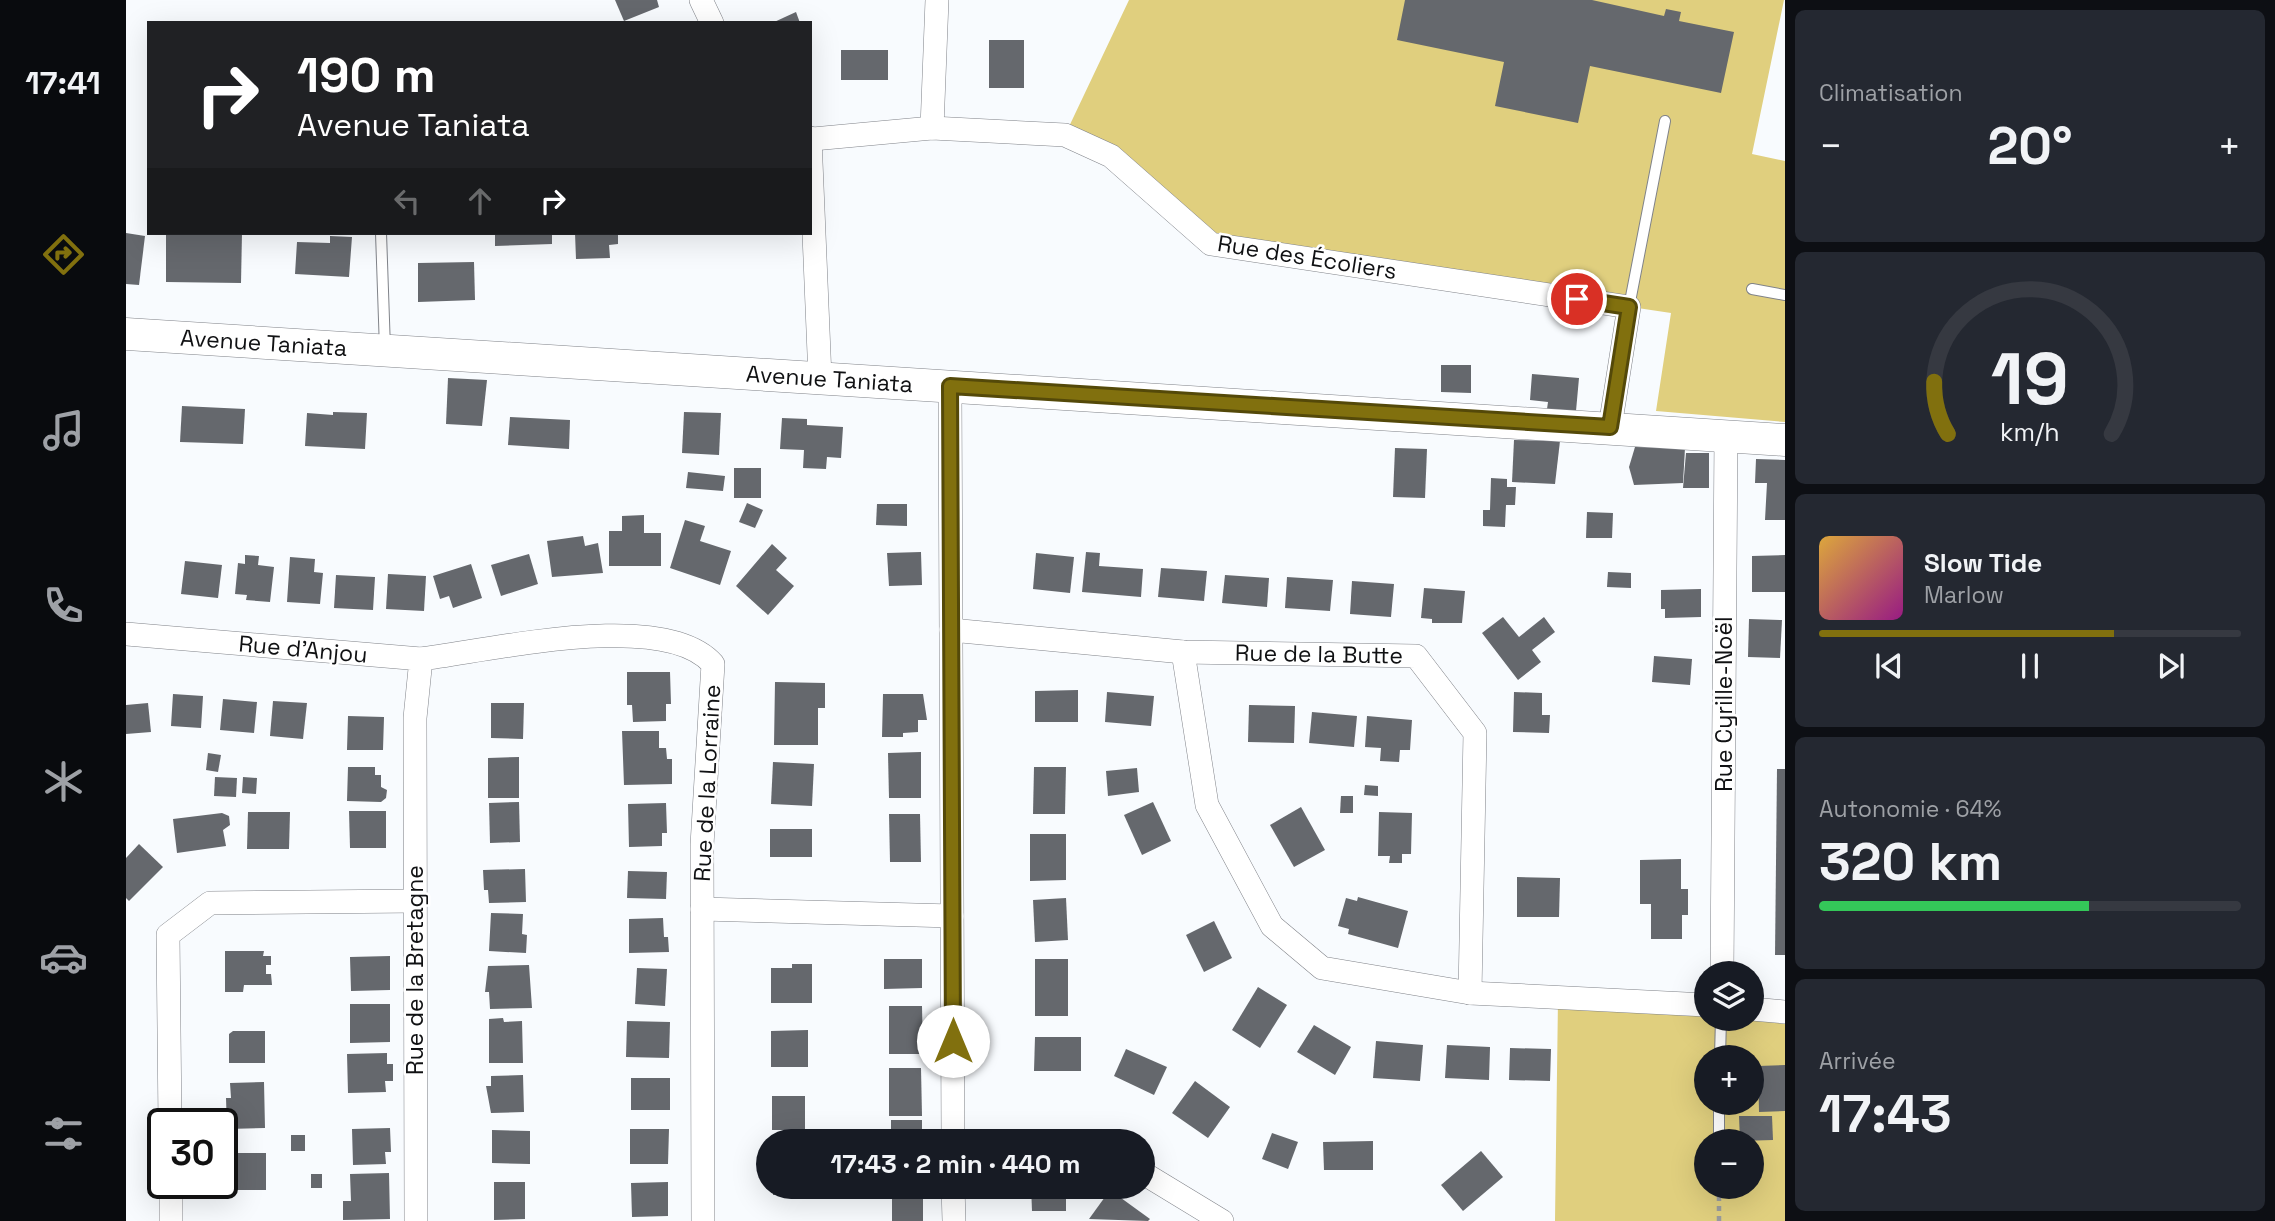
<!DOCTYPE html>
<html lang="fr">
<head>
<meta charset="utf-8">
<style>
  body { margin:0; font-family:"Space Grotesk",sans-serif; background:#242831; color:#f1f3f6; height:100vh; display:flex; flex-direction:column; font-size:26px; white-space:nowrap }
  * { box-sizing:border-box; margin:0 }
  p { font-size:23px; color:#9ea1a6 }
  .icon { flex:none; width:38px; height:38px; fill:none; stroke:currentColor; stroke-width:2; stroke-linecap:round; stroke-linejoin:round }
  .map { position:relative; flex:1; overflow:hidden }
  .drawer { display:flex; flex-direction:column; gap:10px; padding:10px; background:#0d0f14; width:490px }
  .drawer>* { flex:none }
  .guide { position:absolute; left:21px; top:21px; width:665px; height:214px; border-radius:0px; box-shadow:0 7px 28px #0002; background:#202124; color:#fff; overflow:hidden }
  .fabs { position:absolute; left:1568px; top:961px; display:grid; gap:14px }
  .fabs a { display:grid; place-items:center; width:70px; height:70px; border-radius:50%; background:#171b24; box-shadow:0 7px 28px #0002; font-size:35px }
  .speed { position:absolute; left:21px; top:1108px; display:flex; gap:14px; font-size:35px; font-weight:700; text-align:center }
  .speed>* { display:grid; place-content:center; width:91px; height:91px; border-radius:50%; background:#171b24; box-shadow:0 7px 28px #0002; line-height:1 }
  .speed .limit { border:4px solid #111; border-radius:10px; background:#fff; color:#111 }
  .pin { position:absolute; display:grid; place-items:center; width:60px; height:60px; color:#fff; margin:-30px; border:4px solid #fff; border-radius:50%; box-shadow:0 2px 7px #0007 }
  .me { position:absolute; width:77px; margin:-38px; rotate:0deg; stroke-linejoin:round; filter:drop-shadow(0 0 5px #0008) }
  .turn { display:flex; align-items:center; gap:24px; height:147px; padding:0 35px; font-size:32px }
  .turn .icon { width:91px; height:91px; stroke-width:2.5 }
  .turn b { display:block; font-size:49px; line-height:60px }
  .lanes { display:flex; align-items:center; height:66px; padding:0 35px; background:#0003; justify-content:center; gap:35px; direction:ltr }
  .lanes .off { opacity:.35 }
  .big { font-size:52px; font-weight:600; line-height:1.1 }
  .drawer .widget { flex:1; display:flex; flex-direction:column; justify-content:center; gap:10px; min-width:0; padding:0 24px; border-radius:10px; background:#242831 }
  .drawer .dial { align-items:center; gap:0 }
  .dial svg { height:182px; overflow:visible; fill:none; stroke:#363941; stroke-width:7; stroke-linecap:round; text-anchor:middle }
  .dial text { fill:#f1f3f6; stroke:none }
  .song { display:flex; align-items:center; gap:21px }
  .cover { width:84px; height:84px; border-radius:10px; background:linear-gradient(135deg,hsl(40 70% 55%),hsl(310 70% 35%)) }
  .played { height:7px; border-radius:4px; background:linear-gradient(90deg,#81700e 70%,#363941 70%) }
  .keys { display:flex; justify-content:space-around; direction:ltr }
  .heat { display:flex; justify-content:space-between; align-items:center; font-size:38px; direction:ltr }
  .charge { height:10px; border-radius:5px; background:linear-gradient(90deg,#34c759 64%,#363941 0) }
  .trip { position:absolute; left:630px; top:1129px; width:399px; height:70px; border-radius:35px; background:#171b24; box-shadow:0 7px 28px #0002; font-weight:600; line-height:70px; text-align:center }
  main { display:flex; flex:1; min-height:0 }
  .menu { display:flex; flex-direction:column; width:126px; justify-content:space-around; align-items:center; background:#090b0e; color:#9ea1a6 }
  .menu .icon { width:49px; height:49px }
  .menu .current { color:#81700e }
  .menu b { font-size:32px; color:#f1f3f6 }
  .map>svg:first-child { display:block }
  .green { fill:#e0cf7e; fill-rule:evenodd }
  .building { fill:#65686d }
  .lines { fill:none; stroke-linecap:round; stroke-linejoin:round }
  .lane-casing { stroke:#808389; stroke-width:12 }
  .street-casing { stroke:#808389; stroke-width:24 }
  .secondary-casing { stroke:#808389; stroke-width:33 }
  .path { stroke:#999b9e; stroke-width:4.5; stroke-dasharray:5 5; stroke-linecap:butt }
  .lane { stroke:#fff; stroke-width:10 }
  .street { stroke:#fff; stroke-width:23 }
  .secondary { stroke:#fff; stroke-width:32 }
  .route-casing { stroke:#544909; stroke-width:18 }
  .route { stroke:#81700e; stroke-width:12 }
  .labels { text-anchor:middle; stroke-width:5; stroke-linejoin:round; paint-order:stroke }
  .street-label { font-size:23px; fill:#101113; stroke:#fff }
</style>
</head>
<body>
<main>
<nav class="menu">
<b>17:41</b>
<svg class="icon current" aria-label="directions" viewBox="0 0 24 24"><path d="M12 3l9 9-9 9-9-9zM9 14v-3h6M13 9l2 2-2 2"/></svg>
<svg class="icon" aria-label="music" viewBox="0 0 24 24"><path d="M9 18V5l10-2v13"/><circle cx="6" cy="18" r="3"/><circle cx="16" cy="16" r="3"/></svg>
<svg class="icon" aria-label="phone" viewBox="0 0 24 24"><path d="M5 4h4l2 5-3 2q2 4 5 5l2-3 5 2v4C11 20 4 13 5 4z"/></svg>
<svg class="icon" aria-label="climate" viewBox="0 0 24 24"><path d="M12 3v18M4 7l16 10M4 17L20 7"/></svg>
<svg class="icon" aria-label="car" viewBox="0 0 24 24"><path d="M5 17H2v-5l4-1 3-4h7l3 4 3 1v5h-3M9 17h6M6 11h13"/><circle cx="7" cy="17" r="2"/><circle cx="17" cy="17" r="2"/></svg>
<svg class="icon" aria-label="filters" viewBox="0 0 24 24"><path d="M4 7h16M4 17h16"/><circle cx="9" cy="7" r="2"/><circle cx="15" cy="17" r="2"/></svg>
</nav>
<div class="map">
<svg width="1659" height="1221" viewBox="0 0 1659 1221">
  <rect width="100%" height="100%" fill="#f8fbfe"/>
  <g class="green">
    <polygon points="1003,0 1658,0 1626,154 1659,161 1659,422 1530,411 1545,313 1085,244 939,135"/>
    <path d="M1432,999L1580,1005V1018H1626L1659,1012V1221H1429ZM1580,1057H1626V1102H1580ZM1580,1141H1626V1186H1580Z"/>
  </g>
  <g class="building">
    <polygon points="489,0 531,0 533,7 498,21"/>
    <polygon points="1279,0 1466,0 1538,16 1540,9 1555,12 1553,21 1608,32 1595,93 1464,66 1452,123 1369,106 1378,62 1271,40"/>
    <polygon points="670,12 674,23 646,23"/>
    <rect x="863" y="40" width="35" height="48"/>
    <rect x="715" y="50" width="47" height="30"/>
    <polygon points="0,233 19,236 13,285 0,284"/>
    <polygon points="40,233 116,233 115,283 40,282"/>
    <polygon points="369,233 426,233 426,244 369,246"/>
    <polygon points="449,233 492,233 492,244 483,245 484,258 450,259"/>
    <polygon points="204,236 226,237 223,277 169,274 171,242 204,243"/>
    <polygon points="348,262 349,300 292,302 292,263"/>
    <polygon points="1315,365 1345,365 1345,393 1315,392"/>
    <polygon points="1406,374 1453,378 1450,411 1421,409 1422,402 1404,400"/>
    <polygon points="322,378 361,380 356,426 320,424"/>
    <polygon points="56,406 119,409 117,444 54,442"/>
    <polygon points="207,412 241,413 239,449 179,446 181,413 207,415"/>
    <polygon points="558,412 595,413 593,455 556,453"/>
    <polygon points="384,417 444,420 443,449 382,445"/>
    <polygon points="656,418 681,419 681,425 717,427 715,458 701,457 700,469 677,468 678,450 654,449"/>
    <polygon points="1388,440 1434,441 1429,484 1386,482"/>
    <polygon points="1509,447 1559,448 1557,483 1508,485 1503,467"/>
    <polygon points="1269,448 1301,449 1299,498 1267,497"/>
    <polygon points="1560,453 1583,453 1583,488 1557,488"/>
    <polygon points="1630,459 1659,460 1659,520 1639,520 1641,483 1629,483"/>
    <rect x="608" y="468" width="27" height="30"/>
    <polygon points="562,472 599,476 597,491 560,488"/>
    <polygon points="1365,478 1381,479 1381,487 1390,487 1389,505 1380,505 1379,527 1357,526 1357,510 1364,510"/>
    <polygon points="621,503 637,510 629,528 613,522"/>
    <polygon points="751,504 781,504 781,526 750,525"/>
    <polygon points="1461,512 1487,513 1486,538 1460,538"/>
    <polygon points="518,515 518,533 535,533 535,566 483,566 483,531 496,531 496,516"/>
    <polygon points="559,520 579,526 574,541 605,551 594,585 544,568"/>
    <polygon points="457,536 459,546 472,543 477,573 426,577 421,541"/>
    <polygon points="646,544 661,558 650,570 668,586 642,615 610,586"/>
    <polygon points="795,552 796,585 763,586 761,553"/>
    <polygon points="960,552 974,553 973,566 1017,569 1015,597 956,592"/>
    <polygon points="910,553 948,557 944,593 907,589"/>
    <polygon points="403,554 412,584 375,596 365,565"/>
    <polygon points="119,555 133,556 132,565 148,567 144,602 120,600 121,595 109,594 112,563 119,564"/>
    <polygon points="1659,555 1659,592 1626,592 1626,556"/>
    <polygon points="164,557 189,559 188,572 197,573 194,604 161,602"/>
    <polygon points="59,561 96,565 92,598 55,594"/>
    <polygon points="345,564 356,598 327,608 323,596 314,599 307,576"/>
    <polygon points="1035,568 1081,571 1078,601 1032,597"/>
    <polygon points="1482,572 1505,573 1505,588 1481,587"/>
    <polygon points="262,574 300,576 298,611 260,609"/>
    <polygon points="210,575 249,577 247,610 208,608"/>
    <polygon points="1099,575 1143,578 1141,607 1096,603"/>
    <polygon points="1161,577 1207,580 1204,611 1159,608"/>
    <polygon points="1226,581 1268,584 1265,617 1224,614"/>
    <polygon points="1298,588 1339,591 1336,623 1306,623 1306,619 1295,618"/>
    <polygon points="1575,589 1575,617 1539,618 1539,609 1535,609 1535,590"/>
    <polygon points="1377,617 1393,637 1418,617 1429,632 1406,650 1415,662 1392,680 1356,633"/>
    <polygon points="1623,619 1656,620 1654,658 1622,657"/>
    <polygon points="1528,656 1566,659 1564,685 1526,682"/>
    <polygon points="501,672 544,672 545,704 540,704 540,721 507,722 506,705 501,705"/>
    <polygon points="649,682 699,683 699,708 692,708 692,745 648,745"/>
    <polygon points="952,690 952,722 909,722 909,691"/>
    <polygon points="981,692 1028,696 1025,726 979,722"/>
    <polygon points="1388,692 1416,693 1416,715 1424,715 1423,733 1387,732"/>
    <polygon points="47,694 77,696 75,728 45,726"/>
    <polygon points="757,694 797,694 801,720 792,720 792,732 777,733 777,737 756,737"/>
    <polygon points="97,699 131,702 128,733 94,730"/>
    <polygon points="147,701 181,703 177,739 144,736"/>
    <polygon points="22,703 25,732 0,734 0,705"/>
    <polygon points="365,703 398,703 397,739 365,738"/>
    <polygon points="1123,705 1169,706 1168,743 1122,742"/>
    <polygon points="1186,712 1231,716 1228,747 1183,743"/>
    <polygon points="222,716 258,717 257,750 221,750"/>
    <polygon points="1241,716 1286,720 1284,750 1274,750 1273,762 1254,761 1255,748 1239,747"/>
    <polygon points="496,731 533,731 533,748 540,748 541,759 546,759 546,784 498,785"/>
    <polygon points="795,752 795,798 763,798 762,753"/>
    <polygon points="82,753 95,755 92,772 80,770"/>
    <polygon points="393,757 393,798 362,798 362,758"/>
    <polygon points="647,762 688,764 686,806 645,804"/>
    <polygon points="222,767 249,767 249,775 255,775 255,787 261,790 260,798 255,802 221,801"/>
    <polygon points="908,767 940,767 939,814 907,814"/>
    <polygon points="1011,768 1013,792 982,796 980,771"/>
    <polygon points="1651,769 1659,769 1659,955 1649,955"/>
    <polygon points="89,777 111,778 110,797 88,796"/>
    <polygon points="117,777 131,778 130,794 116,793"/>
    <polygon points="1239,785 1252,786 1252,796 1238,795"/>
    <polygon points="1215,796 1227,796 1227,813 1214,813"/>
    <polygon points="393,802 394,842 364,843 363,803"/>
    <polygon points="1027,802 1045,841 1016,855 998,815"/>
    <polygon points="540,803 541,833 536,833 536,846 503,847 502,804"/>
    <polygon points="1175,807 1199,850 1168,867 1144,825"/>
    <polygon points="223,811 260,811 260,848 224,848"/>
    <polygon points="122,812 164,812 163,849 121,849"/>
    <polygon points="1253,812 1286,813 1285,854 1276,854 1276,863 1263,863 1264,856 1252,856"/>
    <polygon points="96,813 103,816 104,825 97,830 100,846 51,853 47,819"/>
    <polygon points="763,814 794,814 795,862 764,862"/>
    <rect x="644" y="829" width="42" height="28"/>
    <polygon points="904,834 940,834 940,880 904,881"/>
    <polygon points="13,844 37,867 3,901 0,898 0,858"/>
    <polygon points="1555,859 1555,889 1562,889 1562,915 1556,915 1556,939 1525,939 1525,904 1514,904 1514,860"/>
    <polygon points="399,869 400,902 363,903 362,890 358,890 357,870"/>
    <polygon points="502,871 541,872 540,899 501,898"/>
    <polygon points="1391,877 1434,878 1433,917 1391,917"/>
    <polygon points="1232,897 1282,911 1272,948 1222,934 1223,929 1212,926 1220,898 1231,901"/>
    <polygon points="940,898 942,940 909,942 907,900"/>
    <polygon points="365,913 397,914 396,934 401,935 400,953 363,951"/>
    <polygon points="537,918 538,937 542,937 543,952 503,953 503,919"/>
    <polygon points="1088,921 1106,958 1078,972 1060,935"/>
    <polygon points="99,951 138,951 137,956 145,956 145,965 140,965 140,974 145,974 146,985 118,985 117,992 99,992"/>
    <polygon points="264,956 264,990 225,991 224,957"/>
    <polygon points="758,959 796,959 796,988 758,989"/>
    <rect x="909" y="959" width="33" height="57"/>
    <polygon points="666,964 686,964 686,1003 645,1003 645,968 666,968"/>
    <polygon points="403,965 406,1008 364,1009 363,992 359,992 362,966"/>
    <polygon points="511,968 541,969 539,1006 509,1004"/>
    <polygon points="1132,987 1161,1005 1134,1048 1106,1030"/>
    <polygon points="224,1004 264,1004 264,1042 224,1043"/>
    <polygon points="763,1006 796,1006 797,1054 763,1054"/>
    <polygon points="377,1018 378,1022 396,1021 397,1063 363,1063 363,1019"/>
    <polygon points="501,1021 544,1022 543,1058 500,1057"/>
    <polygon points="1188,1025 1225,1047 1209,1075 1171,1052"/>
    <polygon points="682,1030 682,1067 645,1067 645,1031"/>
    <polygon points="107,1031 139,1031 139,1063 103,1063 103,1034"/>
    <polygon points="909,1037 955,1037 955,1071 908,1071"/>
    <polygon points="1250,1041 1297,1045 1294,1081 1247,1078"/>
    <polygon points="1321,1045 1364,1047 1363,1080 1319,1078"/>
    <polygon points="1384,1048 1425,1049 1424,1081 1383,1080"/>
    <polygon points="1000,1049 1041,1067 1028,1095 988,1076"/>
    <polygon points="261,1053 261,1064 267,1064 267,1081 259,1081 260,1092 222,1093 221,1054"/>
    <polygon points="1659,1065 1659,1111 1633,1112 1632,1066"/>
    <polygon points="763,1068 795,1068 796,1116 763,1116"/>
    <polygon points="397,1075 398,1112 365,1113 360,1086 365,1086 365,1076"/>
    <rect x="505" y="1078" width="39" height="32"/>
    <polygon points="1069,1081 1104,1107 1082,1138 1046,1113"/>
    <polygon points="138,1082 139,1128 101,1129 100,1098 105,1098 104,1083"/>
    <rect x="646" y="1096" width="33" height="34"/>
    <polygon points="1613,1116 1646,1116 1647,1140 1614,1141"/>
    <rect x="765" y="1120" width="31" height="21"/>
    <polygon points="264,1128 265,1152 259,1152 260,1164 227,1165 226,1129"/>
    <polygon points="504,1129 543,1129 542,1164 504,1164"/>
    <polygon points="366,1130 404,1131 404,1164 366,1163"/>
    <polygon points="1146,1133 1172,1142 1162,1169 1136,1159"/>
    <rect x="165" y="1135" width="14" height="16"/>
    <polygon points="1247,1141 1247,1170 1198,1170 1197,1142"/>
    <polygon points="1355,1151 1377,1177 1337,1211 1315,1185"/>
    <rect x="106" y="1153" width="34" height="37"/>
    <polygon points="263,1173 264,1219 217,1220 217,1201 225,1201 224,1174"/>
    <rect x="185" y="1174" width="11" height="14"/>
    <polygon points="368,1182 399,1182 399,1219 368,1220"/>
    <polygon points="542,1182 542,1216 506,1217 505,1183"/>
    <polygon points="647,1186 681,1186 681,1194 647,1195"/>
    <polygon points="905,1186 940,1186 940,1211 906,1211"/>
    <polygon points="984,1190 1024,1219 1022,1221 963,1219"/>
    <rect x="766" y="1197" width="31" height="24"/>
  </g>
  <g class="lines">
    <defs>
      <g id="lane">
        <polyline points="255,233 259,349"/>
        <polyline points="1626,289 1659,295"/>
        <polyline points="1503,307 1539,121"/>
        <polyline points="1594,1057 1595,1018"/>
        <polyline points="1593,1141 1593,1102"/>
      </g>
      <g id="street">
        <polyline points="575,0 586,23"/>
        <polyline points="806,128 811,0"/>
        <polyline points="684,138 694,378"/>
        <polyline points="687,139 806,128 939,135 985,156 1085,244 1503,307 1484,427"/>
        <polyline points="824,386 827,1141"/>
        <polyline points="825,630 1057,652 1290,656 1349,733 1344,993"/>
        <polyline points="0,634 295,659 289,718 290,1221"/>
        <polyline points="1057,652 1081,805 1146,926 1196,968 1344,993 1580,1005"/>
        <path d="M295,659C363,651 538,608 587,664L576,845L577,1221"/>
        <polyline points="576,909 826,916"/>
        <polyline points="1596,973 1600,435"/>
        <polyline points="1626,1009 1659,1012"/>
        <polyline points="44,1124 42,935 84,903 289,901"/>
        <polyline points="1017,1173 1096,1221"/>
        <polyline points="45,1183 45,1221"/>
        <polyline points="827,1186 828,1221"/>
      </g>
      <g id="secondary">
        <path id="s1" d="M0,334L1659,440"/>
      </g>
    </defs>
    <use href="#lane" class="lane-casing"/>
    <use href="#street" class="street-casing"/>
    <use href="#secondary" class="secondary-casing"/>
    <polyline class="path" points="1593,1221 1593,1186"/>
    <use href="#lane" class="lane"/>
    <use href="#street" class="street"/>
    <use href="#secondary" class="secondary"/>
  </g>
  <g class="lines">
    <defs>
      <polyline id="route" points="827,1041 824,386 1484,427 1503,307 1451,299"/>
    </defs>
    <use href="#route" class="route-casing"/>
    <use href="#route" class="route"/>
  </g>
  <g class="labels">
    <g class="street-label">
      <text transform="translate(1181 257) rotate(9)" y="8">Rue des Écoliers</text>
      <text dy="8" stroke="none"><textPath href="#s1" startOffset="138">Avenue Taniata</textPath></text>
      <text dy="8" stroke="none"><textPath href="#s1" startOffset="705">Avenue Taniata</textPath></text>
      <text transform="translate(177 649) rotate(5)" y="8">Rue d'Anjou</text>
      <text transform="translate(1193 654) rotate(1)" y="8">Rue de la Butte</text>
      <text transform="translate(1598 704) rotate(-90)" y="8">Rue Cyrille-Noël</text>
      <text transform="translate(581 783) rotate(-87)" y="8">Rue de la Lorraine</text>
      <text transform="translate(289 970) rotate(-90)" y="8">Rue de la Bretagne</text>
    </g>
  </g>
</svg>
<div class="fabs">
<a><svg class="icon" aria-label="layers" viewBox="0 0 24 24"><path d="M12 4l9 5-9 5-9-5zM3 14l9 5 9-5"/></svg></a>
<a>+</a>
<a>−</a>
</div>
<div class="speed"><div class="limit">30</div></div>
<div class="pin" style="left:1451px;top:299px;background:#d93025"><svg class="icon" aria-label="arrive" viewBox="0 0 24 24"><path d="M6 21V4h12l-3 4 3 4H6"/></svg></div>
<svg class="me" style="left:827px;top:1041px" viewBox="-20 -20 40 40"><circle r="19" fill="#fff"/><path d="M0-13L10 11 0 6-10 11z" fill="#81700e"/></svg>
<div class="trip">17:43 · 2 min · 440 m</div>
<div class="guide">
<div class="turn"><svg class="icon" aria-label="right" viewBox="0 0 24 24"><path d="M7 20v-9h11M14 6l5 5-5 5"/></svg><div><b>190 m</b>Avenue Taniata</div></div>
<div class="lanes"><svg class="icon off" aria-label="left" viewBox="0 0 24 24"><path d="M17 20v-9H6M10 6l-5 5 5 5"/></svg><svg class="icon off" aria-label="ahead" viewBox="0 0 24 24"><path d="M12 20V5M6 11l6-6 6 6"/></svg><svg class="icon" aria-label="right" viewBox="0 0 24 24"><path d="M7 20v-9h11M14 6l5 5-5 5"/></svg></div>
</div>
</div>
<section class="drawer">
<div class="widget"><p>Climatisation</p>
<div class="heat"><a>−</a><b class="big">20°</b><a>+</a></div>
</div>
<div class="widget dial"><svg viewBox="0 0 100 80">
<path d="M14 69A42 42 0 1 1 86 69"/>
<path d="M14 69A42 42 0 0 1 8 46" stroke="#81700e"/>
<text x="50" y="56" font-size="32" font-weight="700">19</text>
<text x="50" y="72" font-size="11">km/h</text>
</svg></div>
<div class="widget">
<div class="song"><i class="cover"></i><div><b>Slow Tide</b><p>Marlow</p></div></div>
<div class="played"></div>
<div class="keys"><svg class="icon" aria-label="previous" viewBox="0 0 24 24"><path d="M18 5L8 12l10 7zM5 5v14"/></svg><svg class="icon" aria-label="pause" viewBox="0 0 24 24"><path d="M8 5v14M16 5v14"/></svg><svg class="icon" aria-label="next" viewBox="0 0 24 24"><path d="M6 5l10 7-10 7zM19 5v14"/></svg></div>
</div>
<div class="widget"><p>Autonomie · 64%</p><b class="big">320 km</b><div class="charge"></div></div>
<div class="widget"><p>Arrivée</p><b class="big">17:43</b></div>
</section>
</main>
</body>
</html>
